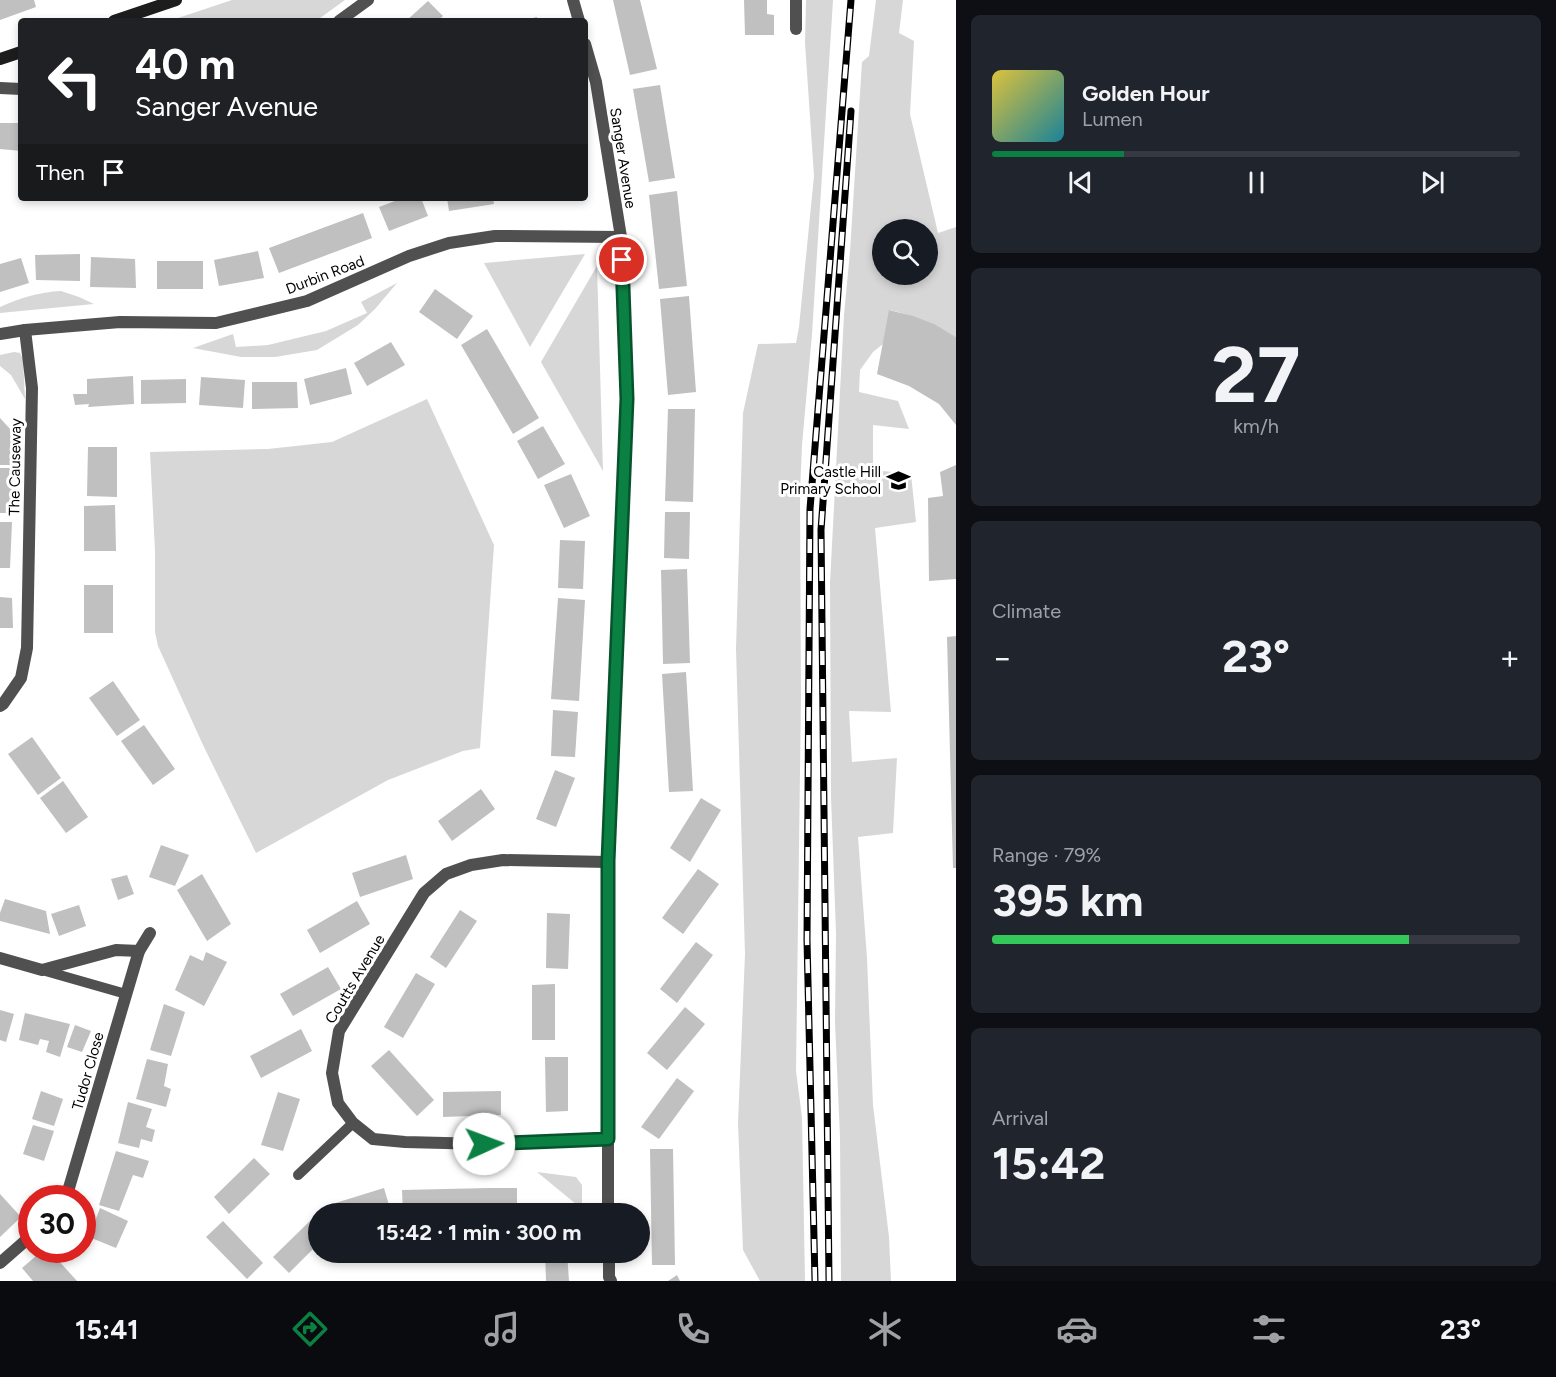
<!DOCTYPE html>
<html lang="en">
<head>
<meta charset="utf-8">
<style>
  body { margin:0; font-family:Figtree,sans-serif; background:#20242c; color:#f1f3f6; height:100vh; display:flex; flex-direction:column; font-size:22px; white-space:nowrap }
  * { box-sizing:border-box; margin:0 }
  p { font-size:20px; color:#9ea1a6 }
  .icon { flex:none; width:33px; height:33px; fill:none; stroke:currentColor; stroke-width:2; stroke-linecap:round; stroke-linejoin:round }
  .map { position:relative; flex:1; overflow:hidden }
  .drawer { display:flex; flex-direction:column; gap:15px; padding:15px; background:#0d0f14; width:600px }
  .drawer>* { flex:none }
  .top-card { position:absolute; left:18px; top:18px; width:570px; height:183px; border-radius:6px; box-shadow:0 3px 9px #0003; background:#202124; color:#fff; overflow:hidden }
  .fabs { position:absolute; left:872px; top:219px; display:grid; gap:12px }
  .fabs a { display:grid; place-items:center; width:66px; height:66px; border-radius:50%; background:#171b24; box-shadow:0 3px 9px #0003; font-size:30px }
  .speed { position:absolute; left:18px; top:1185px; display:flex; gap:12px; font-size:30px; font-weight:700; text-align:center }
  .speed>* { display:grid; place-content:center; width:78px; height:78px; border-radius:50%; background:#171b24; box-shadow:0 3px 9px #0003; line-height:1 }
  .speed .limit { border:9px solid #d22; background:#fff; color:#111 }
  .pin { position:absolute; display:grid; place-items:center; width:51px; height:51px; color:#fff; margin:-26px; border:3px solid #fff; border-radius:50%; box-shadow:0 2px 6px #0007 }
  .me { position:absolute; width:66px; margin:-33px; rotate:88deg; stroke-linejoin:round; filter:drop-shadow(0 0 4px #0008) }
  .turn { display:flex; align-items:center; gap:21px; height:126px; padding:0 18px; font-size:27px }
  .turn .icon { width:78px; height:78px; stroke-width:2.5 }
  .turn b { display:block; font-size:42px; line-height:51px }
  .then { display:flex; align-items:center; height:57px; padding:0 18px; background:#0003; gap:12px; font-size:22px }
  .big { font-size:45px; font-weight:700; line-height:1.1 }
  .drawer .widget { flex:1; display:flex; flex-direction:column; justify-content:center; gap:9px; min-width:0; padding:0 21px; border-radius:9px; background:#20242c }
  .drawer .dial { align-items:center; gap:0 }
  .dial b { font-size:78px; line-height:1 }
  .song { display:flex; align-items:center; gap:18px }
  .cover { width:72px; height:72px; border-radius:9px; background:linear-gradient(135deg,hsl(50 70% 55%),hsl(190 70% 35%)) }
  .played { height:6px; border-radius:3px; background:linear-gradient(90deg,#0b8043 25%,#363941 25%) }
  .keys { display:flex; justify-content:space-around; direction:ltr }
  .heat { display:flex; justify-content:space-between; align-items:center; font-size:33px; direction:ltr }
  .charge { height:9px; border-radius:4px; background:linear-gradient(90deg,#34c759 79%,#363941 0) }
  .trip { position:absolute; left:308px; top:1203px; width:342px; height:60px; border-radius:30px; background:#171b24; box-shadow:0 3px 9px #0003; font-weight:700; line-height:60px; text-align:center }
  .tabs { display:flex; height:96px; justify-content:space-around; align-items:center; background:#090b0e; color:#9ea1a6 }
  .tabs .icon { width:42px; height:42px }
  .tabs .active { color:#0b8043 }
  .tabs b { font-size:27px; color:#f1f3f6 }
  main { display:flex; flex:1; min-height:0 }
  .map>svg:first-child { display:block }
  .green { fill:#d7d7d7; fill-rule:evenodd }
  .building { fill:#c0c0c0 }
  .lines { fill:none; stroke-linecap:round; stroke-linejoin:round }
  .lane { stroke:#505050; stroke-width:10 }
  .street { stroke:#505050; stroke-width:12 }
  .secondary { stroke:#1d1d1d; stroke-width:12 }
  .rail-casing { stroke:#000; stroke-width:7 }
  .rail { stroke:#fff; stroke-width:4.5; stroke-dasharray:14; stroke-linecap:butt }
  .route-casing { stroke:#07532c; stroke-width:15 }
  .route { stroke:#0b8043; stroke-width:10 }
  .labels { text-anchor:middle; stroke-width:6; stroke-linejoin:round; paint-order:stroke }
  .street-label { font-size:15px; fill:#000; stroke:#fff }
  .poi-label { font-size:15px; fill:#000; stroke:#fff; text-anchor:end }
</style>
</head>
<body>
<main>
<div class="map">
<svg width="956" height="1281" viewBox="0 0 956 1281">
  <rect width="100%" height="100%" fill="#fff"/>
  <g class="green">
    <polygon points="232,0 345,0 316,21 169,21"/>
    <polygon points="806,0 833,0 812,334 802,445 800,492 801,697 796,1071 802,1117 805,1281 760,1281 743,1250 738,1123 745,954 736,649 743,413 758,344 796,343 799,327 814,176 805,43"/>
    <path d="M876,0H903L899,33L914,41L910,114L938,233L956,227V337C933,324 915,316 890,310L883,344L873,352L860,370L859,392L898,401L909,429L873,425V470L911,474L916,522L875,528L891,712L849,711L852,762L897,758L893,833L858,837L867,958L873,1105L889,1237L891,1281H841L840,1137L835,1022L836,933L831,797L830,583L844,315L850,251L862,62L869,56ZM882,230H927V274H882Z"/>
    <polygon points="585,254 530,347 484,263"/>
    <polygon points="597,266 603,471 541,362"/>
    <polygon points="397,283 375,309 358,325 317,350 275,357 241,357 193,348 233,334 236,347 268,345 326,331 367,313 361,302"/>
    <path d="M61,291L79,297L94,304L0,313V307C20,298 39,292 61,291Z"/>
    <polygon points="14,352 20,353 23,359 25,399 11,375 0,366 0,355"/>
    <polygon points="427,399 494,545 480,748 463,751 388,780 256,853 203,745 158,646 155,632 155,551 150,452 268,449 332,442"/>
    <polygon points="537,1172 576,1177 582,1185 582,1209"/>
  </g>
  <g class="building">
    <polygon points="0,0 34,0 36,7 0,20"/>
    <polygon points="613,0 640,0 657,69 630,75"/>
    <polygon points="744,0 767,0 767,14 774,15 774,35 745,35"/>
    <polygon points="428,1 443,16 438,21 406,21"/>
    <polygon points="537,17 538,21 524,21 524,20"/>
    <polygon points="660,85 675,178 649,182 633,89"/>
    <polygon points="0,123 21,123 21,151 0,149"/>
    <polygon points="677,191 687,286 659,289 649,195"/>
    <polygon points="403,198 421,198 428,216 389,231 379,207"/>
    <polygon points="447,198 493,198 494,204 449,211"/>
    <polygon points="363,213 372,238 279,273 269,248"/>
    <polygon points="258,251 264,278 219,286 214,260"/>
    <polygon points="80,254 80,281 36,280 35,255"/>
    <polygon points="91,257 135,259 136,288 90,287"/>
    <polygon points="21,258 29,283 0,292 0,264"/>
    <rect x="157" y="261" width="46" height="28"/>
    <polygon points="435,289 473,316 457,339 419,312"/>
    <polygon points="689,296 696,392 668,395 660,299"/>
    <polygon points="889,310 913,316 934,324 956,337 956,425 939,404 909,386 877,374"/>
    <polygon points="487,329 539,418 513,434 461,345"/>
    <polygon points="391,342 405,365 367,386 354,363"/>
    <polygon points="346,368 352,394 310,405 304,379"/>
    <polygon points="133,376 134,404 88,407 89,404 75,405 73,394 87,394 87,379"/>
    <polygon points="201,377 245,380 243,408 199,405"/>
    <polygon points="186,379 186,403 141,404 141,380"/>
    <polygon points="252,382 297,382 298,408 252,409"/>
    <polygon points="668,409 695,409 693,502 665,501"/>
    <polygon points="0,418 11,430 10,465 0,465"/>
    <polygon points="543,426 565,464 538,479 517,441"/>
    <polygon points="88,447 117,447 117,497 87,496"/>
    <polygon points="956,465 956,579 929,581 928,498 943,496 940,472"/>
    <rect x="0" y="468" width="13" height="45"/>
    <polygon points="571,474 590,516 564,528 544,485"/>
    <polygon points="115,505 116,551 84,551 84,506"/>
    <polygon points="665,512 690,512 689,559 664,558"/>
    <polygon points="0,522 12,522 10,568 0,568"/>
    <polygon points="560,540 585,541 583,589 558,588"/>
    <polygon points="687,569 690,663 663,664 661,570"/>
    <rect x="84" y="585" width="29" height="48"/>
    <polygon points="0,597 12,598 13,628 0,628"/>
    <polygon points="558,598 585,600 579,701 551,699"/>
    <polygon points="956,636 956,868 953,868 947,637"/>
    <polygon points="686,672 693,791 669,792 662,674"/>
    <polygon points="113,681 140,720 117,736 89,698"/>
    <polygon points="553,710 578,712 575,757 551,756"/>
    <polygon points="144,725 175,769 153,785 121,741"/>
    <polygon points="32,737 61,778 38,795 8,754"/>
    <polygon points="555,770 575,778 556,827 536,819"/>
    <polygon points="63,781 88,817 66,833 40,798"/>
    <polygon points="481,789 495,809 452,841 438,821"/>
    <polygon points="701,798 721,810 690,862 670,848"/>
    <polygon points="161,845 189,855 175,886 149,877"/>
    <polygon points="406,855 413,879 360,897 352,873"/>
    <polygon points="698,869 719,884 683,934 662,918"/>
    <polygon points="202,874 231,924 207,941 177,890"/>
    <polygon points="127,875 134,894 118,900 111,879"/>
    <polygon points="5,899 46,911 50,934 0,921 0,913"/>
    <polygon points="357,901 370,924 320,953 307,930"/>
    <polygon points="79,905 86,926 59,936 51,914"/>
    <polygon points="460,910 477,921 446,968 430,957"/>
    <polygon points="547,913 570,914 568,969 546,968"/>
    <polygon points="696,942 713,955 677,1003 660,989"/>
    <polygon points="206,952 227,962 204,1006 175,990 190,955 203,961"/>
    <polygon points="328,967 341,989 293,1016 280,994"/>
    <polygon points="416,973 435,984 403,1038 384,1027"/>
    <polygon points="555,984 555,1040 532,1040 532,985"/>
    <polygon points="164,1004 185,1012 171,1056 150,1050"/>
    <polygon points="685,1007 705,1024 667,1070 647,1053"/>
    <polygon points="0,1010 14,1014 6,1042 0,1040"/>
    <polygon points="25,1013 70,1024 60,1057 46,1052 49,1041 40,1039 38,1045 19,1040"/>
    <polygon points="75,1025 91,1031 82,1052 67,1047"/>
    <polygon points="301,1029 312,1051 261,1078 250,1056"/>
    <polygon points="389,1050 434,1100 417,1116 371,1066"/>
    <polygon points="545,1057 568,1057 568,1111 546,1112"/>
    <polygon points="147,1059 168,1064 164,1086 171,1089 166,1107 136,1099"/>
    <polygon points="677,1078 694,1091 659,1139 641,1127"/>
    <polygon points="41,1091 63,1099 54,1126 32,1119"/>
    <polygon points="501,1091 501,1115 443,1117 443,1092"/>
    <polygon points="278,1092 300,1099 283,1151 261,1145"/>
    <polygon points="128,1102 152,1109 146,1127 155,1130 152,1142 141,1139 139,1148 118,1143"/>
    <polygon points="33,1125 54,1131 44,1161 23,1154"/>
    <polygon points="650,1149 673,1149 675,1265 652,1265"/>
    <polygon points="116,1151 149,1161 143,1178 133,1175 119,1211 99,1205"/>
    <polygon points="254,1158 270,1174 229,1214 214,1197"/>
    <polygon points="384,1188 391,1212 332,1214 329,1205"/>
    <polygon points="488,1188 517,1188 517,1212 403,1214 402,1190"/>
    <polygon points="0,1194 21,1217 0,1237"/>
    <polygon points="100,1208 128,1221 116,1248 89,1237"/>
    <polygon points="312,1219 318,1224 318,1244 289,1273 273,1257"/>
    <polygon points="223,1221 263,1263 247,1279 206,1237"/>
    <polygon points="43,1250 49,1250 77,1281 33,1281 22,1268"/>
    <polygon points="545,1252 567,1252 569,1281 546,1281"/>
    <polygon points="677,1275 680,1281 668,1281"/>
  </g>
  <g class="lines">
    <g class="lane">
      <polyline points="42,970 126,994"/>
      <polyline points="298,1175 353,1123"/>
    </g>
    <g class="street">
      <polyline points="573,0 579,21"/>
      <polyline points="339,21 368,0"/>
      <polyline points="796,29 796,0"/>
      <polyline points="585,44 596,82 621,237 627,399 608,862 608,1214"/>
      <polyline points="0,88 21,89"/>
      <polyline points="0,334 25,330 120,322 216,323 307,301 409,256 449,243 495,236 621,237"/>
      <polyline points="0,706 3,704 21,678 27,648 32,388 25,330"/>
      <polyline points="608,862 503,860 471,865 446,874 424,893 339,1031 332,1073 338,1103 353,1123 373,1139 405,1142 484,1144 608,1139"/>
      <polyline points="0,958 42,970 116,950 139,951"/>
      <polyline points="66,1198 139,951 150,933"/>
      <polyline points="609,1252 609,1277 611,1281"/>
      <polyline points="0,1263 32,1235"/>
    </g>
    <g class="secondary">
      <polyline points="114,21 176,0"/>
      <polyline points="0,59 21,52"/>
    </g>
    <defs>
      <g id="rail">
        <polyline points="815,1281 807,940 810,509 851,0"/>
        <polyline points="829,1281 821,530 851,111"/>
      </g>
    </defs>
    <use href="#rail" class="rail-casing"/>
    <use href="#rail" class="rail"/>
  </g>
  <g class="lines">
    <defs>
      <polyline id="route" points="484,1144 608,1139 608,861 627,399 622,260"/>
    </defs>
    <use href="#route" class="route-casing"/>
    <use href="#route" class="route"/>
  </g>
  <defs>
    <symbol id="school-bare" viewBox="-9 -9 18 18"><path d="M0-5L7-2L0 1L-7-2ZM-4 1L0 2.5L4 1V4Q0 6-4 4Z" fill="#000" stroke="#fff" stroke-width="2.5" paint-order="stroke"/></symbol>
  </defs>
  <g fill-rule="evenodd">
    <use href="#school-bare" x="882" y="464" width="33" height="33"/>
  </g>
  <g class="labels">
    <g class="street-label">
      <text transform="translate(623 158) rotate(81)" y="5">Sanger Avenue</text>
      <text transform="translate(325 275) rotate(-21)" y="5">Durbin Road</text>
      <text transform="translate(15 467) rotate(-89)" y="5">The Causeway</text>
      <text transform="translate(355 979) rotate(-59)" y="5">Coutts Avenue</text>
      <text transform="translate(88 1071) rotate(-74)" y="5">Tudor Close</text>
    </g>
    <g class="poi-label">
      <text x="881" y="477">Castle Hill<tspan x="881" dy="17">Primary School</tspan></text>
    </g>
  </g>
</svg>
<div class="fabs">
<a><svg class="icon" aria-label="search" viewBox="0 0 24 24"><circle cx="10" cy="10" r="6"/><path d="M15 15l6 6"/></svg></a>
</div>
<div class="speed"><div class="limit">30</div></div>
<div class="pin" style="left:622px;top:260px;background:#d93025"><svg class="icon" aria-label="arrive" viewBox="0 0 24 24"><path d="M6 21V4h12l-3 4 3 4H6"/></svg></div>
<svg class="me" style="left:484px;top:1144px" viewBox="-20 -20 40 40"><circle r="19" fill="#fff"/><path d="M0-13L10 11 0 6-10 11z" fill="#0b8043"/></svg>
<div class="trip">15:42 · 1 min · 300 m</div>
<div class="top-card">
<div class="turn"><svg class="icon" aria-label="left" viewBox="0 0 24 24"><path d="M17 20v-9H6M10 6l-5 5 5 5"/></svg><div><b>40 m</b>Sanger Avenue</div></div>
<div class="then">Then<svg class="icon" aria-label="arrive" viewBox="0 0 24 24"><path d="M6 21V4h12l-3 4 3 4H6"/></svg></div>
</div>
</div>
<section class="drawer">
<div class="widget">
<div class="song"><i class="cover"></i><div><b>Golden Hour</b><p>Lumen</p></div></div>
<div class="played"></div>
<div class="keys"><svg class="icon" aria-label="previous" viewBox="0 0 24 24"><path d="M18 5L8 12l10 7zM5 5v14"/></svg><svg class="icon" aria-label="pause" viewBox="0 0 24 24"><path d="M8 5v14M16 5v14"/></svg><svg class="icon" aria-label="next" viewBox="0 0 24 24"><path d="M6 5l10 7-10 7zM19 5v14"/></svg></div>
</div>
<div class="widget dial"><b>27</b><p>km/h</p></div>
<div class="widget"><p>Climate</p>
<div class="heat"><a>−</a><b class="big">23°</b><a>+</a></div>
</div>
<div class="widget"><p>Range · 79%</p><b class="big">395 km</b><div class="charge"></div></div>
<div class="widget"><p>Arrival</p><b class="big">15:42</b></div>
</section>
</main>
<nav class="tabs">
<b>15:41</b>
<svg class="icon active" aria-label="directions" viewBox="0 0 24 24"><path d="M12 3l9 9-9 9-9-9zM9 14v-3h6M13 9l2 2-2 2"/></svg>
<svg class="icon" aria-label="music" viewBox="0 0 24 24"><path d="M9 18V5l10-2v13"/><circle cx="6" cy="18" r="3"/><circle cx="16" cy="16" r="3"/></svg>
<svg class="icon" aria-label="phone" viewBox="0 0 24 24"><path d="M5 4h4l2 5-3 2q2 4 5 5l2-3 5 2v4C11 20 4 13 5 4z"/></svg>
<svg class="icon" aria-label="climate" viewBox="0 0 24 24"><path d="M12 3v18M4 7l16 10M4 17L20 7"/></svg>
<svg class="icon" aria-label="car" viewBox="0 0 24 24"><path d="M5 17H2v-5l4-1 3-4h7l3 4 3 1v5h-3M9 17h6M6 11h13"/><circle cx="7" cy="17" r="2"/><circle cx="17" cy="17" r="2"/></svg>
<svg class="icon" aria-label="filters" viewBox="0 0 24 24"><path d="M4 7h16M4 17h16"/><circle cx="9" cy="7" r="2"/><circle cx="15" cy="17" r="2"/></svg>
<b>23°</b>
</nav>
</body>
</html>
